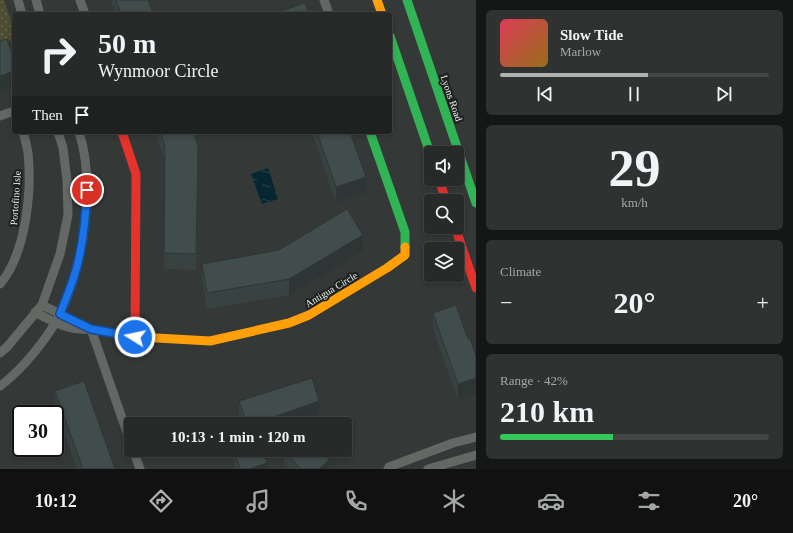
<!DOCTYPE html>
<html lang="en">
<head>
<meta charset="utf-8">
<style>
  body { margin:0; font-family:Georgia,serif; background:#2f3230; color:#f1f3f6; height:100vh; display:flex; flex-direction:column; font-size:15px; white-space:nowrap }
  * { box-sizing:border-box; margin:0 }
  p { font-size:13px; color:#a4a7a8 }
  .icon { flex:none; width:22px; height:22px; fill:none; stroke:currentColor; stroke-width:2; stroke-linecap:round; stroke-linejoin:round }
  .map { position:relative; flex:1; overflow:hidden }
  .details { display:flex; flex-direction:column; gap:10px; padding:10px; background:#151716; width:317px }
  .details>* { flex:none }
  .hud { position:absolute; left:12px; top:12px; width:380px; height:122px; border-radius:4px; box-shadow:0 2px 6px #0003,0 0 0 1px #434645; background:#272a28; color:#f1f3f6; overflow:hidden }
  .fabs { position:absolute; left:424px; top:146px; display:grid; gap:8px }
  .fabs a { display:grid; place-items:center; width:40px; height:40px; border-radius:4px; background:#272a28; box-shadow:0 2px 6px #0003,0 0 0 1px #434645; font-size:20px }
  .speed { position:absolute; left:12px; top:405px; display:flex; gap:8px; font-size:20px; font-weight:700; text-align:center }
  .speed>* { display:grid; place-content:center; width:52px; height:52px; border-radius:50%; background:#272a28; box-shadow:0 2px 6px #0003,0 0 0 1px #434645; line-height:1 }
  .speed .limit { border:2px solid #111; border-radius:6px; background:#fff; color:#111 }
  .pin { position:absolute; display:grid; place-items:center; width:34px; height:34px; color:#fff; margin:-17px; border:2px solid #fff; border-radius:50%; box-shadow:0 1px 4px #0007 }
  .me { position:absolute; width:44px; margin:-22px; rotate:280deg; stroke-linejoin:round; filter:drop-shadow(0 0 3px #0008) }
  .turn { display:flex; align-items:center; gap:14px; height:84px; padding:0 20px; font-size:18px }
  .turn .icon { width:52px; height:52px; stroke-width:2.5 }
  .turn b { display:block; font-size:28px; line-height:34px }
  .then { display:flex; align-items:center; height:38px; padding:0 20px; background:#0003; gap:8px; font-size:15px }
  .big { font-size:30px; font-weight:700; line-height:1.1 }
  .details .card { flex:1; display:flex; flex-direction:column; justify-content:center; gap:6px; min-width:0; padding:0 14px; border-radius:6px; background:#2f3230 }
  .details .dial { align-items:center; gap:0 }
  .dial b { font-size:52px; line-height:1 }
  .song { display:flex; align-items:center; gap:12px }
  .cover { width:48px; height:48px; border-radius:6px; background:linear-gradient(135deg,hsl(350 70% 55%),hsl(40 70% 35%)) }
  .played { height:4px; border-radius:2px; background:linear-gradient(90deg,#afb2b1 55%,#434645 55%) }
  .keys { display:flex; justify-content:space-around; direction:ltr }
  .heat { display:flex; justify-content:space-between; align-items:center; font-size:22px; direction:ltr }
  .charge { height:6px; border-radius:3px; background:linear-gradient(90deg,#34c759 42%,#434645 0) }
  .trip { position:absolute; left:124px; top:417px; width:228px; height:40px; border-radius:4px; background:#272a28; box-shadow:0 2px 6px #0003,0 0 0 1px #434645; font-weight:700; line-height:40px; text-align:center }
  .dock { display:flex; height:64px; justify-content:space-around; align-items:center; background:#101110; color:#a4a7a8 }
  .dock .icon { width:28px; height:28px }
  .dock .current { color:#afb2b1 }
  .dock b { font-size:18px; color:#f1f3f6 }
  main { display:flex; flex:1; min-height:0 }
  .map>svg:first-child { display:block }
  .grass { fill:url(#grass-dots) }
  .water { fill:url(#water-ripples) }
  .lines { fill:none; stroke-linecap:round; stroke-linejoin:round }
  .street { stroke:#646864; stroke-width:9 }
  .fast { stroke:#30b455; stroke-width:9 }
  .slow { stroke:#ff9f0a; stroke-width:9 }
  .jam { stroke:#e5322d; stroke-width:9 }
  .wall { fill:#384241 }
  .shaded-wall { fill:#2e3635 }
  .building { fill:#414d4c; stroke:#2e3635 }
  .route-casing { stroke:#114b97; stroke-width:10 }
  .route { stroke:#1a73e8; stroke-width:7 }
  .labels { text-anchor:middle; stroke-width:4; stroke-linejoin:round; paint-order:stroke }
  .street-label { font-size:10px; fill:#f1f4f3; stroke:#1d201e }
</style>
</head>
<body>
<main>
<div class="map">
<svg width="476" height="469" viewBox="0 0 476 469">
  <defs>
    <pattern id="grass-dots" width="8" height="8" patternUnits="userSpaceOnUse"><rect width="8" height="8" fill="#4d4d33"/><path d="M2 2h.1M6 6h.1" fill="none" stroke="#676751" stroke-width="1.8" stroke-linecap="round"/></pattern>
    <pattern id="water-ripples" width="26" height="14" patternUnits="userSpaceOnUse"><rect width="26" height="14" fill="#062631"/><path d="M2 4q2-2 4 0t4 0M15 11q2-2 4 0t4 0" fill="none" stroke="#2b464f"/></pattern>
  </defs>
  <rect width="100%" height="100%" fill="#343836"/>
  <polygon class="grass" points="0,0 4,0 14,30 14,39 0,44"/>
  <polygon class="water" points="268,168 278,199 262,204 251,174"/>
  <g class="lines">
    <g class="street">
      <polyline points="18,0 22,14"/>
      <polyline points="36,0 40,14"/>
      <polyline points="80,0 85,14"/>
      <polyline points="324,0 329,14"/>
      <polyline points="0,116 14,111"/>
      <path d="M0,284C26,254 32,191 28,153C27,146 25,139 23,132"/>
      <polyline points="42,305 91,329 135,337"/>
      <path d="M35,312C53,322 70,331 90,329"/>
      <polyline points="91,329 131,444"/>
      <polyline points="0,353 7,347 42,305 60,254 68,215 67,181 63,148 58,132"/>
      <path d="M0,386C22,370 48,338 60,314C84,264 96,185 79,132"/>
      <polyline points="133,450 140,469"/>
      <polyline points="388,469 389,467 453,443 476,437"/>
      <polyline points="428,469 476,455"/>
    </g>
    <g class="fast">
      <polyline points="407,0 476,203"/>
      <polyline points="390,36 431,156"/>
      <polyline points="370,132 405,232 405,247"/>
    </g>
    <g class="slow">
      <polyline points="377,0 382,14"/>
      <polyline points="139,337 210,341 289,323 309,315 387,268 405,255 405,247"/>
    </g>
    <g class="jam">
      <polyline points="122,132 136,174 135,337 139,337"/>
      <polyline points="439,179 446,201"/>
      <polyline points="455,227 476,288"/>
    </g>
  </g>
  <g class="wall">
    <polygon points="111,0 148,0 153,14 115,14"/>
    <polygon points="155,132 193,132 198,146 196,270 164,269 165,161"/>
    <polygon points="312,132 350,132 366,193 336,203"/>
    <polygon points="363,251 289,295 207,309 202,279 202,264"/>
    <polygon points="433,313 468,339 476,356 476,394 458,400 433,329"/>
    <polygon points="55,391 115,469 77,469 55,407"/>
    <polygon points="239,401 319,417 299,424 242,424 239,417"/>
    <polygon points="230,450 263,450 267,469 236,469"/>
    <polygon points="284,451 329,469 290,469 284,463"/>
  </g>
  <g class="shaded-wall">
    <polygon points="14,71 14,87 0,92 0,76"/>
    <polygon points="366,177 366,193 336,203 336,187"/>
    <polygon points="363,235 363,251 289,295 289,279"/>
    <polygon points="476,378 476,394 458,400 458,384"/>
    <polygon points="319,401 319,417 299,424 254,424"/>
    <polygon points="329,460 329,469 319,469"/>
    <polygon points="267,463 267,469 249,469"/>
  </g>
  <g class="building">
    <polygon points="116,0 148,0 153,14 121,14"/>
    <polygon points="305,3 309,14 276,14 276,13"/>
    <polygon points="7,39 14,59 14,71 0,76 0,41"/>
    <polygon points="160,132 193,132 198,146 196,254 164,253 165,146"/>
    <polygon points="317,132 350,132 366,177 336,187"/>
    <polygon points="347,209 363,235 289,279 207,293 202,264 279,250"/>
    <polygon points="456,305 468,339 470,339 476,356 476,378 458,384 433,313"/>
    <polygon points="312,378 319,401 254,424 247,424 239,401"/>
    <polygon points="84,381 115,469 83,469 55,391"/>
    <polygon points="234,450 263,450 267,463 249,469 240,469"/>
    <polygon points="285,450 320,450 329,460 319,469 301,469 284,451"/>
  </g>
  <g class="lines">
    <defs>
      <path id="route" d="M87,190C86,212 84,236 79,258C75,278 67,296 60,314L91,329L135,337"/>
    </defs>
    <use href="#route" class="route-casing"/>
    <use href="#route" class="route"/>
  </g>
  <g class="labels">
    <g class="street-label">
      <text transform="translate(452 98) rotate(71)" y="4">Lyons Road</text>
      <text transform="translate(15 198) rotate(-86)" y="4">Portofino Isle</text>
      <text transform="translate(331 289) rotate(-31)" y="4">Antigua Circle</text>
    </g>
  </g>
</svg>
<div class="fabs">
<a><svg class="icon" aria-label="sound" viewBox="0 0 24 24"><path d="M4 9h4l5-4v14l-5-4H4zM17 9q2 3 0 6"/></svg></a>
<a><svg class="icon" aria-label="search" viewBox="0 0 24 24"><circle cx="10" cy="10" r="6"/><path d="M15 15l6 6"/></svg></a>
<a><svg class="icon" aria-label="layers" viewBox="0 0 24 24"><path d="M12 4l9 5-9 5-9-5zM3 14l9 5 9-5"/></svg></a>
</div>
<div class="speed"><div class="limit">30</div></div>
<div class="pin" style="left:87px;top:190px;background:#d93025"><svg class="icon" aria-label="arrive" viewBox="0 0 24 24"><path d="M6 21V4h12l-3 4 3 4H6"/></svg></div>
<svg class="me" style="left:135px;top:337px" viewBox="-20 -20 40 40"><circle r="17" fill="#1a73e8" stroke="#fff" stroke-width="3"/><path d="M0-11L8 9 0 5-8 9z" fill="#fff"/></svg>
<div class="trip">10:13 · 1 min · 120 m</div>
<div class="hud">
<div class="turn"><svg class="icon" aria-label="right" viewBox="0 0 24 24"><path d="M7 20v-9h11M14 6l5 5-5 5"/></svg><div><b>50 m</b>Wynmoor Circle</div></div>
<div class="then">Then<svg class="icon" aria-label="arrive" viewBox="0 0 24 24"><path d="M6 21V4h12l-3 4 3 4H6"/></svg></div>
</div>
</div>
<section class="details">
<div class="card">
<div class="song"><i class="cover"></i><div><b>Slow Tide</b><p>Marlow</p></div></div>
<div class="played"></div>
<div class="keys"><svg class="icon" aria-label="previous" viewBox="0 0 24 24"><path d="M18 5L8 12l10 7zM5 5v14"/></svg><svg class="icon" aria-label="pause" viewBox="0 0 24 24"><path d="M8 5v14M16 5v14"/></svg><svg class="icon" aria-label="next" viewBox="0 0 24 24"><path d="M6 5l10 7-10 7zM19 5v14"/></svg></div>
</div>
<div class="card dial"><b>29</b><p>km/h</p></div>
<div class="card"><p>Climate</p>
<div class="heat"><a>−</a><b class="big">20°</b><a>+</a></div>
</div>
<div class="card"><p>Range · 42%</p><b class="big">210 km</b><div class="charge"></div></div>
</section>
</main>
<nav class="dock">
<b>10:12</b>
<svg class="icon current" aria-label="directions" viewBox="0 0 24 24"><path d="M12 3l9 9-9 9-9-9zM9 14v-3h6M13 9l2 2-2 2"/></svg>
<svg class="icon" aria-label="music" viewBox="0 0 24 24"><path d="M9 18V5l10-2v13"/><circle cx="6" cy="18" r="3"/><circle cx="16" cy="16" r="3"/></svg>
<svg class="icon" aria-label="phone" viewBox="0 0 24 24"><path d="M5 4h4l2 5-3 2q2 4 5 5l2-3 5 2v4C11 20 4 13 5 4z"/></svg>
<svg class="icon" aria-label="climate" viewBox="0 0 24 24"><path d="M12 3v18M4 7l16 10M4 17L20 7"/></svg>
<svg class="icon" aria-label="car" viewBox="0 0 24 24"><path d="M5 17H2v-5l4-1 3-4h7l3 4 3 1v5h-3M9 17h6M6 11h13"/><circle cx="7" cy="17" r="2"/><circle cx="17" cy="17" r="2"/></svg>
<svg class="icon" aria-label="filters" viewBox="0 0 24 24"><path d="M4 7h16M4 17h16"/><circle cx="9" cy="7" r="2"/><circle cx="15" cy="17" r="2"/></svg>
<b>20°</b>
</nav>
</body>
</html>
